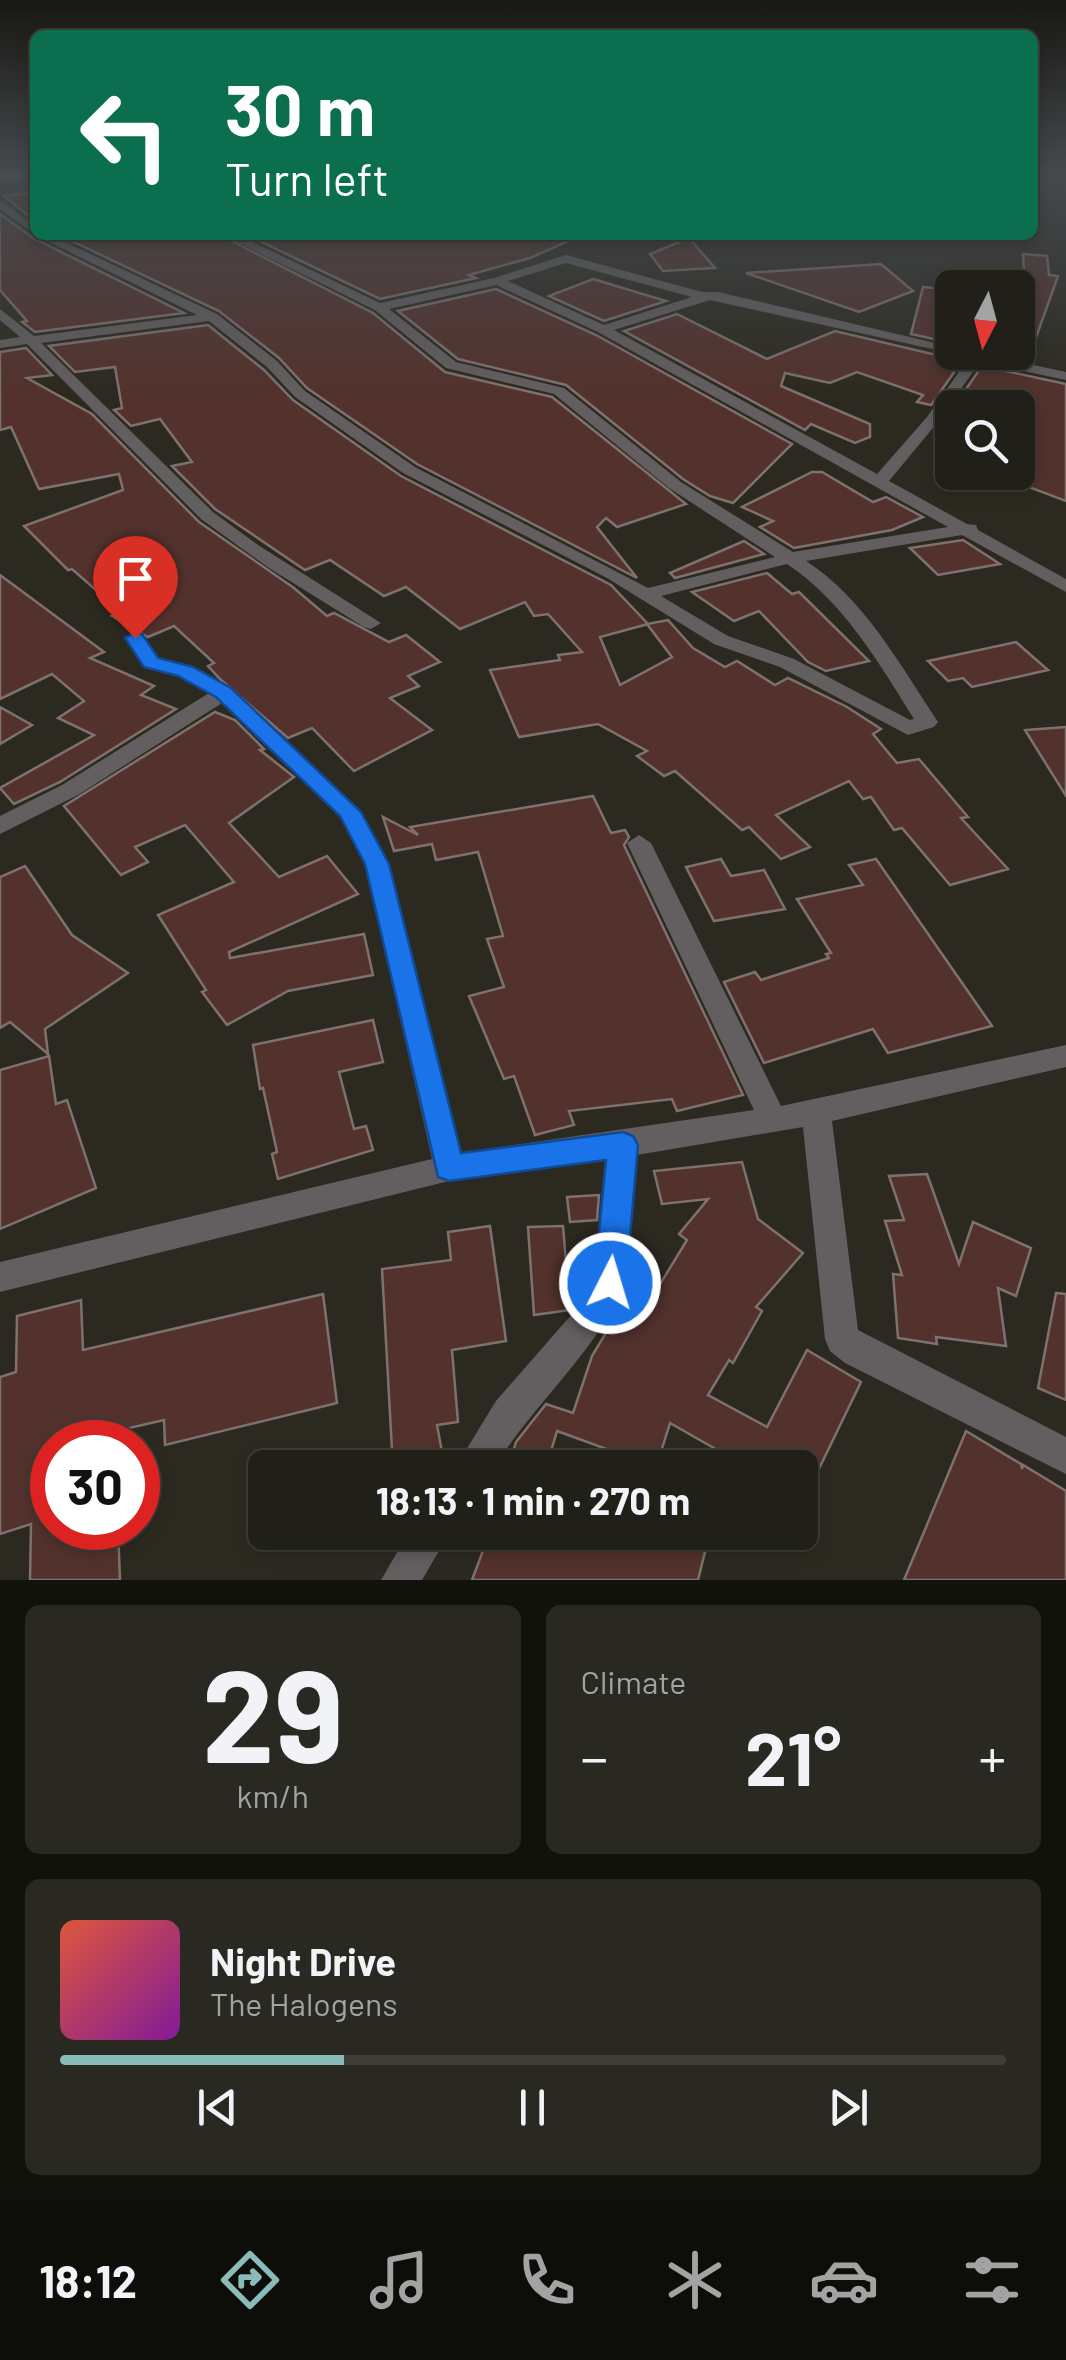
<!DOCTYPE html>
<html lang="en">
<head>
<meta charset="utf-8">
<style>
  body { margin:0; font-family:Barlow,sans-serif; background:#292821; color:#f1f3f6; height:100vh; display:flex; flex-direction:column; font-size:38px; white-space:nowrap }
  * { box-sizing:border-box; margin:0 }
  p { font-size:32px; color:#a2a3a2 }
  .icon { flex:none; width:55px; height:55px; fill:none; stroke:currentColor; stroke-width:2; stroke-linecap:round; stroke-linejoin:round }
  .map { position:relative; height:1580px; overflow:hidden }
  .panel { display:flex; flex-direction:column; gap:25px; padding:25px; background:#12120d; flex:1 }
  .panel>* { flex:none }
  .hud { position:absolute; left:30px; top:30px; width:1008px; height:210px; border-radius:15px; box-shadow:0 5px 15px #0003,0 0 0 2px #3e3e37; background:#0b6e4f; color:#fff; overflow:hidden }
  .needle { width:65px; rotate:186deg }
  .tools { position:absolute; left:935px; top:270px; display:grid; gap:20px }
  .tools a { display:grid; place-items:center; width:100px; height:100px; border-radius:15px; background:#212018; box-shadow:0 5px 15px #0003,0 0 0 2px #3e3e37; font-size:50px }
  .speed { position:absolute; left:30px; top:1420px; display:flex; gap:20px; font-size:50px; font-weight:700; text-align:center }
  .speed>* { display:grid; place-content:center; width:130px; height:130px; border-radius:50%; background:#212018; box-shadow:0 5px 15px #0003,0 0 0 2px #3e3e37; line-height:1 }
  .speed .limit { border:15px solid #d22; background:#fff; color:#111 }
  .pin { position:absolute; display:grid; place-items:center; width:85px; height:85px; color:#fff; margin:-102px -42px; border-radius:50% 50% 50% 0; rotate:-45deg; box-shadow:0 0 10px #0007 }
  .pin .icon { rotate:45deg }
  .me { position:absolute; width:110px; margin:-55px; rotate:5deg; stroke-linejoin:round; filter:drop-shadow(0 0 8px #0008) }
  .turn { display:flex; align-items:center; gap:35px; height:210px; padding:0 30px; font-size:45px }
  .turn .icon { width:130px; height:130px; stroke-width:2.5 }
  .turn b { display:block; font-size:70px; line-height:85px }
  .big { font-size:75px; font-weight:700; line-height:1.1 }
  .panel .card { flex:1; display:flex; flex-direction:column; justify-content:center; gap:15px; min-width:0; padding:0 35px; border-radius:15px; background:#292821 }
  .panel .dial { align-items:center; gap:0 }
  .dial b { font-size:130px; line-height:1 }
  .song { display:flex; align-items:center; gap:30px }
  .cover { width:120px; height:120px; border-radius:15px; background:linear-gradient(135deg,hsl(10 70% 55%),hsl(290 70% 35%)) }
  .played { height:10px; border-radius:5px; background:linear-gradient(90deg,#8bbbb9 30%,#3e3e37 30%) }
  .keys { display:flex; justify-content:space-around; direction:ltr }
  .heat { display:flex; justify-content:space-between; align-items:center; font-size:55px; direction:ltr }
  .panel .tiles { flex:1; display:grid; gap:25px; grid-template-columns:1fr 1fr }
  .card:last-child { grid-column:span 2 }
  .trip { position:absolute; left:248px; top:1450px; width:570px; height:100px; border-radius:15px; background:#212018; box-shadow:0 5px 15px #0003,0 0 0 2px #3e3e37; font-weight:700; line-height:100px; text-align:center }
  .tab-bar { display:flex; height:160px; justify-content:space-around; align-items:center; background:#0d0d0a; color:#a2a3a2 }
  .tab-bar .icon { width:70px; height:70px }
  .tab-bar .selected { color:#8bbbb9 }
  .tab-bar b { font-size:45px; color:#f1f3f6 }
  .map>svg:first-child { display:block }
  .building { fill:#53322d; stroke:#7e716e; stroke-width:2.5 }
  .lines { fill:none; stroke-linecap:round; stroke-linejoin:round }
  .street { fill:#635e5f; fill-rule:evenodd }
  .highway { fill:#b4a6a8; fill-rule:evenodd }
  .route { fill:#1a73e8; stroke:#114b97; stroke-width:2.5 }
</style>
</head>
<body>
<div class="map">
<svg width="1066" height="1580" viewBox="0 0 1066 1580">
  <rect width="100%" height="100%" fill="#2c2a20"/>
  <g class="building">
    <polygon points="35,192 35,221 4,196"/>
    <polygon points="0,214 33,238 184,313 35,332 22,322 27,321 0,290"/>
    <polygon points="59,235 220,235 373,313 445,372 552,397 686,504 617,527 606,518 597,527 637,578 417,464 307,388 279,358 219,311"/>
    <polygon points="247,235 582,235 530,258 469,275 476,278 380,299"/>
    <polygon points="689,238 715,268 663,271 650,254"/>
    <polygon points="1023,254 1047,256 1049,275 1058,276 1028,360 994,352 1018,352 1018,274 1024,274"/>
    <polygon points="881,264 913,291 859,312 746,273"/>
    <polygon points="593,279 666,301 604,321 549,296"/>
    <polygon points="923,287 952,290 952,343 911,334"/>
    <polygon points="496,289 596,335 792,444 733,503 710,496 683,479 566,385 458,359 398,311"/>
    <polygon points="677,314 767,359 835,331 962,361 931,405 917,402 923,395 857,372 830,383 785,373 781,386 870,424 870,437 855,443 811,424 805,430 624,331"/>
    <polygon points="208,325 264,370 293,400 401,476 611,585 648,624 600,637 620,685 672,657 647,624 668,620 693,648 725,667 737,661 775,685 788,678 847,707 881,729 873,734 897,763 919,759 968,817 961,818 1008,869 950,885 902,828 894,830 871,797 863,799 849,781 776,815 810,847 781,859 749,827 742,830 675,771 664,776 637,756 647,751 598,724 519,737 490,670 560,660 558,655 582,652 548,614 534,616 525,602 460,629 406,587 384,596 330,560 305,570 215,509 172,466 192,462 160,419 131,426 114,410 122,408 115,367 75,372 49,346"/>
    <polygon points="26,348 52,375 27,378 92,414 199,522 294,588 327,616 334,613 389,642 406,635 440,662 408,676 419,686 390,698 432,730 354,771 312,728 288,738 221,680 208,666 214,663 174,626 148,637 112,616 121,612 72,569 68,570 24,526 123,490 119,474 39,489 11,427 0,430 0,352"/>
    <polygon points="982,366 1066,384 1066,501 1018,483 1018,408 953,408"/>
    <polygon points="812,472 822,472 873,502 886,497 923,517 892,530 794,548 760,527 773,521 742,507"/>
    <polygon points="963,540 1000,564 938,575 910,548"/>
    <polygon points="744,541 764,554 675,578 670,573"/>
    <polygon points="767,573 792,594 799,592 869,661 826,671 808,662 759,611 734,621 692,592"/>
    <polygon points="0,575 104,652 90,658 154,686 141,695 176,709 60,782 14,804 0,788 94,735 58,718 84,701 52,674 0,699"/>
    <polygon points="1016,642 1048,670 972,687 963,678 948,681 928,661"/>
    <polygon points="0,707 32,725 0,744"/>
    <polygon points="215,712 235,720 264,749 260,750 294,777 229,823 279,877 327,856 358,894 229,952 230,958 364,934 373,975 288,991 227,1025 202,992 206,990 158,915 234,882 185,825 135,847 148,862 121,875 64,806"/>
    <polygon points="1066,727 1066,796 1025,730"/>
    <polygon points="593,796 611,833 625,830 629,837 624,845 743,1095 677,1111 672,1099 569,1111 574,1125 535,1135 514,1076 504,1079 469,996 504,987 487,939 503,936 478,852 436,860 432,844 394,851 383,817 418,835 410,827"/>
    <polygon points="721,859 731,876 764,870 785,909 714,921 686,867"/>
    <polygon points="876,859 992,1026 888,1053 873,1029 764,1063 724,982 755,972 761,980 829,958 826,954 831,953 797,899 863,885 849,865"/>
    <polygon points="25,866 72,935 128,973 45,1029 48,1054 10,1022 0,1028 0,877"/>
    <polygon points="373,1020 383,1062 339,1072 354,1129 366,1126 373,1150 278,1179 272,1154 277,1152 263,1088 260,1089 253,1045"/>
    <polygon points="49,1056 56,1104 67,1100 96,1188 0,1229 0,1070"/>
    <polygon points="742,1162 758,1219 803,1253 756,1307 762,1311 733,1363 729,1360 708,1395 767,1427 807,1350 861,1382 800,1508 800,1468 749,1468 670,1423 656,1468 643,1468 622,1459 623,1455 557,1431 546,1468 508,1468 516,1442 546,1404 573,1413 592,1356 619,1311 637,1322 687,1240 679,1234 708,1199 662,1204 654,1171"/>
    <polygon points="927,1174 959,1264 973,1222 1031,1248 1016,1296 998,1288 1006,1346 936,1337 937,1344 898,1338 893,1274 902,1275 885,1221 904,1220 889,1176"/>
    <polygon points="599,1195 597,1220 570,1222 567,1197"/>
    <polygon points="490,1226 506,1341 452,1350 458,1422 437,1425 445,1468 393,1468 382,1269 451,1260 448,1232"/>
    <polygon points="563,1226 570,1310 534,1315 528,1227"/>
    <polygon points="1056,1293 1066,1294 1066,1400 1038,1388"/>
    <polygon points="323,1294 337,1403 165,1445 164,1420 116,1431 116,1442 52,1442 52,1528 118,1528 120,1580 30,1580 31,1524 0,1534 0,1377 16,1372 17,1316 81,1300 83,1350"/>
    <polygon points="966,1431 1021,1464 1022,1469 1023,1465 1066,1491 1066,1580 904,1580"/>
    <polygon points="490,1532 618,1532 646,1544 650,1532 710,1532 698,1580 472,1580"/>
  </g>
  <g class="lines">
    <g class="street">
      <polygon points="0,201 35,226 35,234 0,209"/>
      <path d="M35,235H50L217,314L277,361L305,391L415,467L648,588L775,557L669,488L554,394L446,368L375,310L223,235H238L380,303L494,278L566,255L702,292H718L952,347V352H974L1066,372V380L980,362L937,423L889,481L967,524L976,525L978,530L1066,579V592L962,535L806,561C863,597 901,666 938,722L934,727L908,735L780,667L714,644L607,578L403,473L295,397L267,367L209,321L41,343L213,512L258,545L381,623L371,629L364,627L269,568L201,519L27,344L0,348V340L20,337L0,320V309L34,336L197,315ZM566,263L692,297L604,325L508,281ZM496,285L598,332L948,527L793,552L681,482L564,388L456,362L389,309ZM710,300L955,354L968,359L927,417L877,474L614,330ZM787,564C843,601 879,663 914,719L910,720L794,659L728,636L661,596Z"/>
      <path d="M135,632L142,634L158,658L192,667L230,689L360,812L389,864L460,1153L754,1110L627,843L639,835L651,843L781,1106L1066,1045V1067L832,1121L858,1330L1066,1437V1474L845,1363L830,1351L825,1339L803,1127L637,1155L626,1283C596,1352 534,1403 494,1468H455L496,1401L579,1306L594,1280L607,1160L449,1181L0,1292V1262L432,1159L365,864L340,816L222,703L78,795L0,834V816L62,785L209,693L178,675L144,666L125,638Z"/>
      <polygon points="409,1532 450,1532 422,1580 381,1580"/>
    </g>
    <polygon class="highway" points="35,171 35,176 0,181 0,173"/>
  </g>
  <linearGradient id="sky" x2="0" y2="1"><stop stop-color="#181712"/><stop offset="0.44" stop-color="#454a4e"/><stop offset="1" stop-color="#454a4e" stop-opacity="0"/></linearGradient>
  <rect width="1066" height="392" fill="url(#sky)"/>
  <polygon class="route" points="135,632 142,634 158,658 193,667 231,688 361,812 389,864 461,1153 623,1132 633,1136 638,1145 626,1283 622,1294 610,1298 598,1294 594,1283 606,1160 449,1181 438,1177 365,864 340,816 216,697 178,676 144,667 125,638"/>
</svg>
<div class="tools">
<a><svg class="needle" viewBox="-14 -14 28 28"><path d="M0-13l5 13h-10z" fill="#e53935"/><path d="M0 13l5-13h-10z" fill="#a2a3a2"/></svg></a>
<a><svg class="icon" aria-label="search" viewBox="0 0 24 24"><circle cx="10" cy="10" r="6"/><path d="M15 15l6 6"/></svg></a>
</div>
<div class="speed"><div class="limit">30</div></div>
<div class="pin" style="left:135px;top:638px;background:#d93025"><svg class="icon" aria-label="arrive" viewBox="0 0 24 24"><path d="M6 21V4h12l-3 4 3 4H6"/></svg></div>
<svg class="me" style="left:610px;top:1283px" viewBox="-20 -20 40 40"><circle r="17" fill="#1a73e8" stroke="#fff" stroke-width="3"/><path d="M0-11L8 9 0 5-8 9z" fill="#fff"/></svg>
<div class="trip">18:13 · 1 min · 270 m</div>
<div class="hud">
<div class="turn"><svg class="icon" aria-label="left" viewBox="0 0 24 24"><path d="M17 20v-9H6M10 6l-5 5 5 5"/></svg><div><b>30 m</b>Turn left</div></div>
</div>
</div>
<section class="panel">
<div class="tiles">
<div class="card dial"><b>29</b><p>km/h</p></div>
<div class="card"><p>Climate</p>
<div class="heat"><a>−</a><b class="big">21°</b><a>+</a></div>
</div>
<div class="card">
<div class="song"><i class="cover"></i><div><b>Night Drive</b><p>The Halogens</p></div></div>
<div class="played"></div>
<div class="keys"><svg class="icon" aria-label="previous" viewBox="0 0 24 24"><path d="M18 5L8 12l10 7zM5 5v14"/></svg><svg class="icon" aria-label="pause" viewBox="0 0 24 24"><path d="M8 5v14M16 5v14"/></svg><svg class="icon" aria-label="next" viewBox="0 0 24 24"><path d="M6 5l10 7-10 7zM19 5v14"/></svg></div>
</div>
</div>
</section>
<nav class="tab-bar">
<b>18:12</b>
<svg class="icon selected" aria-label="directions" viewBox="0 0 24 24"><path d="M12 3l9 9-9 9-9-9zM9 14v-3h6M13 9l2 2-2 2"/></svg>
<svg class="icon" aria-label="music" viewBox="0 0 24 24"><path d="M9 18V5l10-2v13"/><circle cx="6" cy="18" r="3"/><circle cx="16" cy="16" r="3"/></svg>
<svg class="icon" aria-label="phone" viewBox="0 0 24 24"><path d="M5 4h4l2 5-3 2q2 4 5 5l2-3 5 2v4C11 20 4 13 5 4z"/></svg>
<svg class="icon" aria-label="climate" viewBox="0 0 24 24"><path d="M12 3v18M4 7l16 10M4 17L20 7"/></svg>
<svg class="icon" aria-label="car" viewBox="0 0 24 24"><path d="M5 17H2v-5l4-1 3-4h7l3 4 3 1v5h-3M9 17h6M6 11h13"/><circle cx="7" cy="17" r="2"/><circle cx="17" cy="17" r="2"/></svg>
<svg class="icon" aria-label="filters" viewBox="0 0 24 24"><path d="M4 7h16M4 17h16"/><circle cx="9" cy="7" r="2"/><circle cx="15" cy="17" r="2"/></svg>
</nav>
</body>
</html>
